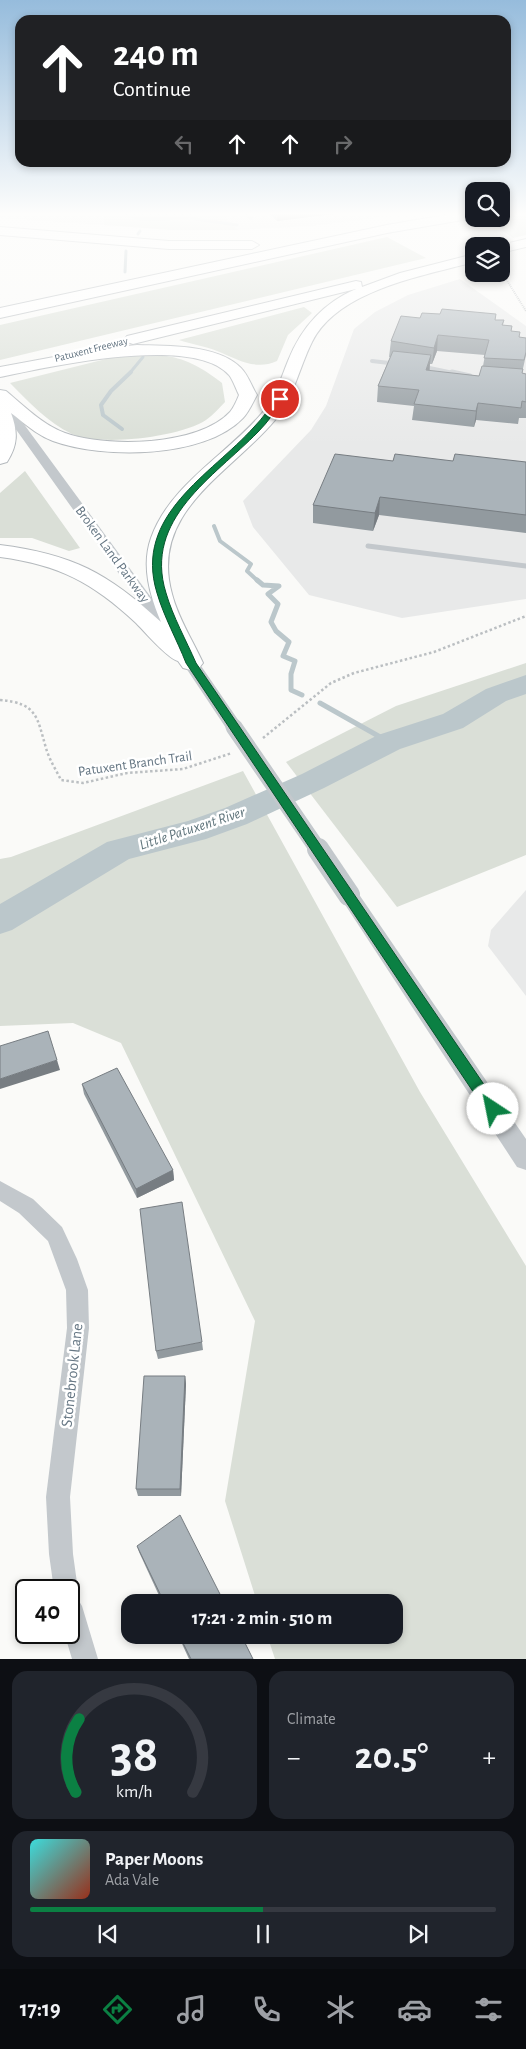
<!DOCTYPE html>
<html lang="en">
<head>
<meta charset="utf-8">
<style>
  body { margin:0; font-family:"Alegreya Sans",sans-serif; background:#20242c; color:#f1f3f6; height:100vh; display:flex; flex-direction:column; font-size:19px; white-space:nowrap }
  * { box-sizing:border-box; margin:0 }
  p { font-size:16px; color:#9ea1a6 }
  .icon { flex:none; width:28px; height:28px; fill:none; stroke:currentColor; stroke-width:2; stroke-linecap:round; stroke-linejoin:round }
  .map { position:relative; height:1659px; overflow:hidden }
  .sheet { display:flex; flex-direction:column; gap:12px; padding:12px; background:#0d0f14; flex:1 }
  .sheet>* { flex:none }
  .top-card { position:absolute; left:15px; top:15px; width:496px; height:152px; border-radius:15px; box-shadow:0 2px 8px #0003; background:#202124; color:#fff; overflow:hidden }
  .tools { position:absolute; left:465px; top:182px; display:grid; gap:10px }
  .tools a { display:grid; place-items:center; width:45px; height:45px; border-radius:10px; background:#171b24; box-shadow:0 2px 8px #0003; font-size:25px }
  .speed { position:absolute; left:15px; top:1579px; display:flex; gap:10px; font-size:25px; font-weight:700; text-align:center }
  .speed>* { display:grid; place-content:center; width:65px; height:65px; border-radius:50%; background:#171b24; box-shadow:0 2px 8px #0003; line-height:1 }
  .speed .limit { border:2px solid #111; border-radius:8px; background:#fff; color:#111 }
  .pin { position:absolute; display:grid; place-items:center; width:42px; height:42px; color:#fff; margin:-21px; border:2px solid #fff; border-radius:50%; box-shadow:0 1px 5px #0007 }
  .me { position:absolute; width:55px; margin:-28px; rotate:326deg; stroke-linejoin:round; filter:drop-shadow(0 0 4px #0008) }
  .turn { display:flex; align-items:center; gap:18px; height:105px; padding:0 15px; font-size:22px }
  .turn .icon { width:65px; height:65px; stroke-width:2.5 }
  .turn b { display:block; font-size:35px; line-height:42px }
  .lanes { display:flex; align-items:center; height:48px; padding:0 15px; background:#0003; justify-content:center; gap:25px; direction:ltr }
  .lanes .off { opacity:.35 }
  .big { font-size:38px; font-weight:700; line-height:1.1 }
  .sheet .widget { flex:1; display:flex; flex-direction:column; justify-content:center; gap:8px; min-width:0; padding:0 18px; border-radius:15px; background:#20242c }
  .sheet .dial { align-items:center; gap:0 }
  .dial svg { height:130px; overflow:visible; fill:none; stroke:#363941; stroke-width:7; stroke-linecap:round; text-anchor:middle }
  .dial text { fill:#f1f3f6; stroke:none }
  .song { display:flex; align-items:center; gap:15px }
  .cover { width:60px; height:60px; border-radius:8px; background:linear-gradient(135deg,hsl(180 70% 55%),hsl(10 70% 35%)) }
  .played { height:5px; border-radius:2px; background:linear-gradient(90deg,#0b8043 50%,#363941 50%) }
  .keys { display:flex; justify-content:space-around; direction:ltr }
  .heat { display:flex; justify-content:space-between; align-items:center; font-size:28px; direction:ltr }
  .sheet .tiles { flex:1; display:grid; gap:12px; grid-template-columns:1fr 1fr }
  .widget:last-child { grid-column:span 2 }
  .trip { position:absolute; left:121px; top:1594px; width:282px; height:50px; border-radius:15px; background:#171b24; box-shadow:0 2px 8px #0003; font-weight:700; line-height:50px; text-align:center }
  .menu { display:flex; height:80px; justify-content:space-around; align-items:center; background:#090b0e; color:#9ea1a6 }
  .menu .icon { width:35px; height:35px }
  .menu .on { color:#0b8043 }
  .menu b { font-size:22px; color:#f1f3f6 }
  .map>svg:first-child { display:block }
  .built { fill:#e8e9e9 }
  .green { fill:#dadfd7 }
  .water { fill:#bbc7cb }
  .lines { fill:none; stroke-linecap:round; stroke-linejoin:round }
  .stream-far2 { stroke:#bbc7cb; stroke-width:3 }
  .stream-far1 { stroke:#bbc7cb; stroke-width:4 }
  .stream { stroke:#bbc7cb; stroke-width:5 }
  .river { fill:#bbc7cb; fill-rule:evenodd }
  .motorway-casing { stroke:#b4b9bd; stroke-width:2 }
  .path-far1 { stroke:#bbbfc2; stroke-width:2; stroke-dasharray:1 1; stroke-linecap:butt }
  .path { stroke:#bbbfc2; stroke-width:2.5; stroke-dasharray:2.5 2.5; stroke-linecap:butt }
  .service-far1 { stroke:#c3c8cc; stroke-width:4 }
  .service { stroke:#c3c8cc; stroke-width:5 }
  .minor { fill:#c3c8cc; fill-rule:evenodd }
  .tertiary { fill:#c3c8cc; fill-rule:evenodd }
  .motorway { fill:#fff; fill-rule:evenodd }
  .tertiary-bridge-far1 { stroke:#c3c8cc; stroke-width:17 }
  .tertiary-bridge { stroke:#c3c8cc; stroke-width:22 }
  .wall { fill:#929a9f; fill-rule:evenodd }
  .shaded-wall { fill:#777d82 }
  .building { fill:#aab3b9; stroke:#777d82 }
  .route { fill:#0b8043; stroke:#07532c }
  .labels { text-anchor:middle; stroke-width:5; stroke-linejoin:round; paint-order:stroke }
  .far-street-label { font-size:11px; fill:#657683; stroke:#fff }
  .street-label { font-size:14px; fill:#657683; stroke:#fff }
  .water-label { font-size:15px; font-style:italic; fill:#60757c; stroke:#fff }
  .near-street-label { font-size:16px; fill:#657683; stroke:#fff }
</style>
</head>
<body>
<div class="map">
<svg width="526" height="1659" viewBox="0 0 526 1659">
  <rect width="100%" height="100%" fill="#fafaf8"/>
  <g class="built">
    <polygon points="0,214 103,214 104,225 0,218"/>
    <polygon points="221,214 406,214 311,226 238,230"/>
    <polygon points="460,279 526,326 526,599 402,618 309,595 253,527 243,501 311,430 326,406 354,329 375,312 408,295"/>
    <polygon points="526,890 526,996 488,946 491,930"/>
  </g>
  <g class="green">
    <polygon points="103,214 221,214 238,230 171,230 104,225"/>
    <polygon points="515,214 526,214 526,235 513,238 487,220"/>
    <polygon points="387,237 426,258 0,360 0,325"/>
    <path d="M304,307L312,313L288,335L277,361C255,371 237,359 217,351C205,346 191,344 179,340Z"/>
    <path d="M160,355C186,358 201,367 222,383L225,402C219,408 213,415 206,420C180,437 101,447 72,434C47,422 30,403 10,383L118,356Z"/>
    <polygon points="25,471 80,548 69,551 32,538 0,538 0,493"/>
    <polygon points="526,663 526,855 397,907 286,762 396,706"/>
    <polygon points="243,771 420,1092 526,1266 526,1659 275,1659 267,1635 395,1635 395,1602 257,1602 225,1501 255,1321 121,1043 73,1023 0,1026 0,859 11,857"/>
  </g>
  <path class="water" d="M123,214H195L196,215L194,219C171,217 146,228 123,214Z"/>
  <g class="lines">
    <g class="stream-far2">
      <polyline points="195,219 237,225"/>
      <polyline points="138,234 140,231"/>
      <polyline points="125,272 126,251"/>
      <polyline points="129,374 143,357"/>
    </g>
    <g class="stream-far1">
      <polyline points="122,429 103,415 101,405 111,391 131,372"/>
      <polyline points="214,526 220,541 251,564 247,571 258,581"/>
    </g>
    <g class="stream">
      <polyline points="257,580 263,585 279,586 268,594 278,604 271,622 276,631 289,642 283,656 295,661 291,674 291,690 302,695"/>
      <polyline points="320,703 389,742"/>
    </g>
    <polygon class="river" points="526,675 526,694 506,701 463,728 400,749 324,788 247,824 206,839 129,859 12,930 0,934 0,904 107,842 188,821 225,808 302,774 378,735 443,714 486,689"/>
    <defs>
      <g id="motorway">
        <polygon points="451,214 474,214 474,218 387,233 0,318 0,308 387,225"/>
        <polygon points="0,227 169,241 252,241 259,245 252,249 169,249 0,235"/>
        <polygon points="526,239 526,247 501,253 501,246 496,246"/>
        <path d="M474,254V262C423,276 338,290 312,342C299,368 294,397 275,420C230,474 149,511 172,594C178,618 193,641 203,663L199,668L191,670L183,668L178,661C167,658 145,632 136,623C92,582 59,565 0,557V545C72,554 108,573 161,622C150,596 141,566 151,538C170,484 228,454 263,412C275,398 281,378 288,361C301,328 323,303 356,289L133,344L127,342L125,339L127,336L356,281L361,282L362,287L400,273Z"/>
        <path d="M137,345C168,346 218,344 241,368C248,375 252,387 257,395C253,402 249,412 243,418C204,459 102,459 53,441C37,435 24,423 11,413C18,432 18,445 7,462L0,464V390L6,391C24,406 43,425 65,433C106,448 199,446 230,412C234,407 237,400 239,395C236,389 233,380 229,375C193,334 48,367 0,377V367L97,349Z"/>
      </g>
    </defs>
    <use href="#motorway" class="motorway-casing"/>
    <polyline class="path-far1" points="501,271 526,311"/>
    <g class="path">
      <path d="M0,700C38,703 37,718 46,748C49,759 56,770 61,780L83,783L127,773L183,769L232,753"/>
      <polyline points="263,738 331,683 354,673 434,652 526,616"/>
    </g>
    <g class="service-far1">
      <polyline points="246,214 251,218"/>
      <polyline points="372,361 398,364"/>
      <polyline points="420,366 458,374"/>
    </g>
    <g class="service">
      <polyline points="452,372 470,376"/>
      <polyline points="368,546 526,566"/>
    </g>
    <polygon class="minor" points="0,1181 33,1199 62,1227 77,1259 88,1290 89,1328 70,1497 73,1554 78,1590 76,1596 82,1606 98,1659 72,1659 64,1632 69,1632 69,1590 54,1590 49,1554 46,1497 67,1328 66,1290 48,1241 19,1213 0,1201"/>
    <g class="tertiary">
      <polygon points="0,395 4,397 197,660 243,727 240,731 228,731 184,665 0,407"/>
      <polygon points="349,888 356,890 526,1139 526,1170 517,1167 342,900 339,895 342,890"/>
    </g>
    <use href="#motorway" class="motorway"/>
    <polyline class="tertiary-bridge-far1" points="234,727 319,851"/>
    <polyline class="tertiary-bridge" points="318,849 349,895"/>
  </g>
  <g class="wall">
    <polygon points="269,214 334,214 277,221"/>
    <path d="M440,314H496L495,320H504L503,325L512,326L511,331L520,337L526,338V355L522,373L526,374V418H519L518,424L476,420L474,427L412,420L414,406L377,402L378,386L390,357H389L391,341L420,318ZM437,351L485,355L483,366L479,376L430,371V364H432Z"/>
    <polygon points="393,461 526,462 526,533 379,515 373,531 313,523 313,505"/>
    <polygon points="82,1084 173,1170 174,1180 137,1198 84,1094"/>
    <polygon points="202,1342 203,1350 158,1359 156,1351"/>
    <polygon points="185,1376 186,1384 181,1496 138,1496 136,1489"/>
    <polygon points="137,1546 224,1602 162,1602 139,1552"/>
    <polygon points="178,1635 241,1635 253,1659 189,1659"/>
  </g>
  <g class="shaded-wall">
    <polygon points="278,214 334,214 277,221"/>
    <polygon points="438,335 437,351 432,364 434,348"/>
    <polygon points="431,355 429,371 426,370"/>
    <polygon points="478,403 476,420 474,427 476,411"/>
    <polygon points="380,497 379,515 373,531 375,513"/>
    <polygon points="57,1060 60,1070 0,1089 0,1079"/>
    <polygon points="173,1170 174,1180 137,1198 136,1189"/>
    <polygon points="185,1376 186,1384 181,1496 180,1489"/>
  </g>
  <g class="building">
    <polygon points="442,309 496,314 495,320 504,320 502,325 512,326 511,331 520,332 519,337 526,338 526,352 524,360 484,358 489,340 438,335 434,348 391,341 401,316 420,318 422,313 440,314"/>
    <polygon points="393,351 431,355 426,370 479,376 482,366 523,369 522,373 526,374 526,402 522,401 521,408 478,403 476,411 414,404 419,390 378,386"/>
    <polygon points="335,454 393,461 395,454 453,461 455,454 526,462 526,515 380,497 375,513 313,505"/>
    <polygon points="48,1031 57,1060 0,1079 0,1046"/>
    <polygon points="117,1068 173,1170 136,1189 82,1084"/>
    <polygon points="182,1202 202,1342 156,1351 140,1209"/>
    <polygon points="144,1376 185,1376 180,1489 136,1489"/>
    <polygon points="180,1515 224,1602 164,1602 137,1546"/>
    <polygon points="179,1635 241,1635 253,1659 191,1659"/>
  </g>
  <linearGradient id="sky" x2="0" y2="1"><stop stop-color="#96bcdc"/><stop offset="0.48" stop-color="#fdfdfc"/><stop offset="1" stop-color="#fdfdfc" stop-opacity="0"/></linearGradient>
  <rect width="526" height="446" fill="url(#sky)"/>
  <path class="route" d="M278,397L284,399C276,410 268,422 258,432C214,477 143,519 166,593C173,617 186,640 196,663L498,1105L500,1109L498,1114L493,1115L488,1114L186,663C177,640 164,617 157,593C133,515 211,475 254,427C263,418 270,407 278,397Z"/>
  <g class="labels">
    <g class="far-street-label">
      <text transform="translate(91 349) rotate(-14)" y="4">Patuxent Freeway</text>
    </g>
    <g class="street-label">
      <text transform="translate(113 554) rotate(54)" y="5">Broken Land Parkway</text>
      <text transform="translate(135 763) rotate(-8)" y="5">Patuxent Branch Trail</text>
    </g>
    <g class="water-label">
      <text transform="translate(192 828) rotate(-18)" y="5">Little Patuxent River</text>
    </g>
    <g class="near-street-label">
      <text transform="translate(71 1375) rotate(-84)" y="6">Stonebrook Lane</text>
    </g>
  </g>
</svg>
<div class="tools">
<a><svg class="icon" aria-label="search" viewBox="0 0 24 24"><circle cx="10" cy="10" r="6"/><path d="M15 15l6 6"/></svg></a>
<a><svg class="icon" aria-label="layers" viewBox="0 0 24 24"><path d="M12 4l9 5-9 5-9-5zM3 14l9 5 9-5"/></svg></a>
</div>
<div class="speed"><div class="limit">40</div></div>
<div class="pin" style="left:280px;top:399px;background:#d93025"><svg class="icon" aria-label="arrive" viewBox="0 0 24 24"><path d="M6 21V4h12l-3 4 3 4H6"/></svg></div>
<svg class="me" style="left:493px;top:1109px" viewBox="-20 -20 40 40"><circle r="19" fill="#fff"/><path d="M0-13L10 11 0 6-10 11z" fill="#0b8043"/></svg>
<div class="trip">17:21 · 2 min · 510 m</div>
<div class="top-card">
<div class="turn"><svg class="icon" aria-label="ahead" viewBox="0 0 24 24"><path d="M12 20V5M6 11l6-6 6 6"/></svg><div><b>240 m</b>Continue</div></div>
<div class="lanes"><svg class="icon off" aria-label="left" viewBox="0 0 24 24"><path d="M17 20v-9H6M10 6l-5 5 5 5"/></svg><svg class="icon" aria-label="ahead" viewBox="0 0 24 24"><path d="M12 20V5M6 11l6-6 6 6"/></svg><svg class="icon" aria-label="ahead" viewBox="0 0 24 24"><path d="M12 20V5M6 11l6-6 6 6"/></svg><svg class="icon off" aria-label="right" viewBox="0 0 24 24"><path d="M7 20v-9h11M14 6l5 5-5 5"/></svg></div>
</div>
</div>
<section class="sheet">
<div class="tiles">
<div class="widget dial"><svg viewBox="0 0 100 80">
<path d="M14 69A42 42 0 1 1 86 69"/>
<path d="M14 69A42 42 0 0 1 16 24" stroke="#0b8043"/>
<text x="50" y="56" font-size="32" font-weight="700">38</text>
<text x="50" y="72" font-size="11">km/h</text>
</svg></div>
<div class="widget"><p>Climate</p>
<div class="heat"><a>−</a><b class="big">20.5°</b><a>+</a></div>
</div>
<div class="widget">
<div class="song"><i class="cover"></i><div><b>Paper Moons</b><p>Ada Vale</p></div></div>
<div class="played"></div>
<div class="keys"><svg class="icon" aria-label="previous" viewBox="0 0 24 24"><path d="M18 5L8 12l10 7zM5 5v14"/></svg><svg class="icon" aria-label="pause" viewBox="0 0 24 24"><path d="M8 5v14M16 5v14"/></svg><svg class="icon" aria-label="next" viewBox="0 0 24 24"><path d="M6 5l10 7-10 7zM19 5v14"/></svg></div>
</div>
</div>
</section>
<nav class="menu">
<b>17:19</b>
<svg class="icon on" aria-label="directions" viewBox="0 0 24 24"><path d="M12 3l9 9-9 9-9-9zM9 14v-3h6M13 9l2 2-2 2"/></svg>
<svg class="icon" aria-label="music" viewBox="0 0 24 24"><path d="M9 18V5l10-2v13"/><circle cx="6" cy="18" r="3"/><circle cx="16" cy="16" r="3"/></svg>
<svg class="icon" aria-label="phone" viewBox="0 0 24 24"><path d="M5 4h4l2 5-3 2q2 4 5 5l2-3 5 2v4C11 20 4 13 5 4z"/></svg>
<svg class="icon" aria-label="climate" viewBox="0 0 24 24"><path d="M12 3v18M4 7l16 10M4 17L20 7"/></svg>
<svg class="icon" aria-label="car" viewBox="0 0 24 24"><path d="M5 17H2v-5l4-1 3-4h7l3 4 3 1v5h-3M9 17h6M6 11h13"/><circle cx="7" cy="17" r="2"/><circle cx="17" cy="17" r="2"/></svg>
<svg class="icon" aria-label="filters" viewBox="0 0 24 24"><path d="M4 7h16M4 17h16"/><circle cx="9" cy="7" r="2"/><circle cx="15" cy="17" r="2"/></svg>
</nav>
</body>
</html>
